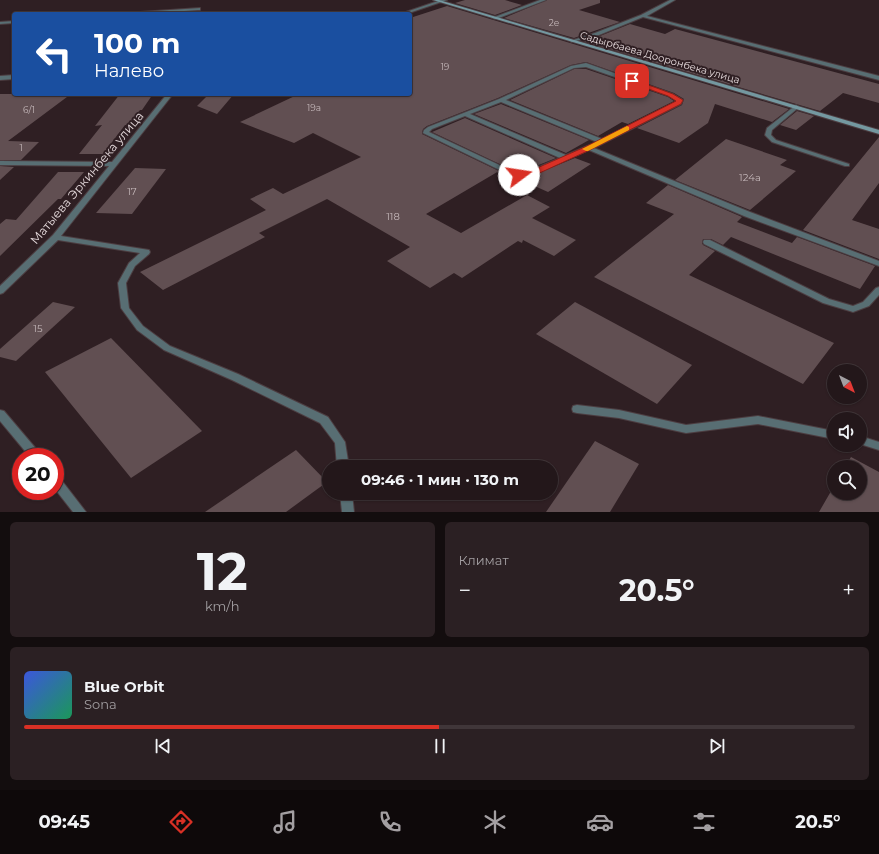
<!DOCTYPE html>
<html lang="ru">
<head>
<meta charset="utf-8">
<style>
  body { margin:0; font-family:Montserrat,sans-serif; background:#2b2023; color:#f1f3f6; height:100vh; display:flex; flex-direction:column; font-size:15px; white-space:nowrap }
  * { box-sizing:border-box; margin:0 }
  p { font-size:13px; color:#a39fa2 }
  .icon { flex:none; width:22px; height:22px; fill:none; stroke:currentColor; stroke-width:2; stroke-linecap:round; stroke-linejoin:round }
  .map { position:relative; height:512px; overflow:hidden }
  .side { display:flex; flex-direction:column; gap:10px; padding:10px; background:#130d0e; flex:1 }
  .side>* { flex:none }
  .hud { position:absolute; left:12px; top:12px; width:400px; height:84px; border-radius:4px; box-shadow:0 1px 3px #0004,0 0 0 1px #403639; background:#1a4fa0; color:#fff; overflow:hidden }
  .needle { width:26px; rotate:138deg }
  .controls { position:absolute; left:827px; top:364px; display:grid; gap:8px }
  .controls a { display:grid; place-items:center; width:40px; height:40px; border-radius:50%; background:#23171a; box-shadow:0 1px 3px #0004,0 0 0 1px #403639; font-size:20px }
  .speed { position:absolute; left:12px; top:448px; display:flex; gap:8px; font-size:20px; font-weight:700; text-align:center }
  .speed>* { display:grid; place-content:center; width:52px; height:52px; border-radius:50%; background:#23171a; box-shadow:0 1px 3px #0004,0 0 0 1px #403639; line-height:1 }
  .speed .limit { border:6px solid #d22; background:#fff; color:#111 }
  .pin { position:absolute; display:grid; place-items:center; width:34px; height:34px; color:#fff; margin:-17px; border-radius:8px; box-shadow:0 2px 6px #0006 }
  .me { position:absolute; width:44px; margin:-22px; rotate:76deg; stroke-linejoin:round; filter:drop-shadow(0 0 3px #0008) }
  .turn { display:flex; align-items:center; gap:14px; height:84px; padding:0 16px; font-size:18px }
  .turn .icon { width:52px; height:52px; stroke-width:2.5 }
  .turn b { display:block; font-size:28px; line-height:34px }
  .big { font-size:30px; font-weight:700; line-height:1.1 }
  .side .widget { flex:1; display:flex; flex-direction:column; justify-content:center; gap:6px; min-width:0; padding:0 14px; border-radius:6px; background:#2b2023 }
  .side .dial { align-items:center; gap:0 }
  .dial b { font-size:52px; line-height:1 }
  .song { display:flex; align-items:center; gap:12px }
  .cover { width:48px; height:48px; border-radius:6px; background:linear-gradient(135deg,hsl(230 70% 55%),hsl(150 70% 35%)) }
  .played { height:4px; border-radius:2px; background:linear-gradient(90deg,#d93025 50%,#403639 50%) }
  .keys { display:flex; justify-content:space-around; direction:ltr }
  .heat { display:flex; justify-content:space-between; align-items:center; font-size:22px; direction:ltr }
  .side .tiles { flex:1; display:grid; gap:10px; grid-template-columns:1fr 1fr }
  .widget:last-child { grid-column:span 2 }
  .trip { position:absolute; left:322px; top:460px; width:236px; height:40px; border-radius:20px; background:#23171a; box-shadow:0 1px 3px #0004,0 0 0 1px #403639; font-weight:700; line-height:40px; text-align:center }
  .tab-bar { display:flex; height:64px; justify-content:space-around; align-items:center; background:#0e090a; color:#a39fa2 }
  .tab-bar .icon { width:28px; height:28px }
  .tab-bar .active { color:#d93025 }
  .tab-bar b { font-size:18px; color:#f1f3f6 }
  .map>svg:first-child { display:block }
  .building { fill:#614f52 }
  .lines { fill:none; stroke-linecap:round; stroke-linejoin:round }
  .lane-casing { stroke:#4c3d41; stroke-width:2 }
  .street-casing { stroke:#4c3d41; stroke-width:2 }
  .secondary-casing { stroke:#4c3d41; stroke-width:2 }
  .lane { fill:#586e73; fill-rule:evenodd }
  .street { fill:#586e73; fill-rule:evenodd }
  .secondary { fill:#7498a0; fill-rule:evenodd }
  .route { fill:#d93025; stroke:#8d1f18 }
  .slow { fill:#f59e0b }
  .labels { text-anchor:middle; stroke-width:4; stroke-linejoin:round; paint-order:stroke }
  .far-number-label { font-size:9px; fill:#c5b8ba }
  .far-street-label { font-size:10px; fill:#e6dbdd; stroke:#2f1f23 }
  .number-label { font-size:10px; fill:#c5b8ba }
  .street-label { font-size:12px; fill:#e6dbdd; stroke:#2f1f23 }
</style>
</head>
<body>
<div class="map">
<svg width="879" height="512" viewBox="0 0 879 512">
  <rect width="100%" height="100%" fill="#2f1f23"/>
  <g class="building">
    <polygon points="465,0 505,0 522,5 495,15 455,3"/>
    <polygon points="547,0 600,0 600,3 579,10 620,22 574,38 504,18"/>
    <polygon points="447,6 789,109 772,122 715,104 708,123 679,143 637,128 682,105 684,99 674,93 586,62 571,65 498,98 427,126 423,129 422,133 422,134 499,171 426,214 461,233 527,195 550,207 532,218 576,240 554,256 523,240 522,243 518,241 462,278 454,273 430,288 387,261 410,247 327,199 259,233 265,237 163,290 140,272 266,210 250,199 273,188 283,194 361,157 313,133 294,143 240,122 299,94 410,94 410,18"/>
    <polygon points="630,24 665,34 675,29 879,84 879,103 843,93 820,111 582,41 600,36"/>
    <polygon points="574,69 586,69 668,97 674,101 628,124 622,122 598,136 510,100"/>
    <polygon points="0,94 71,94 8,141 39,142 21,160 0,160"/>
    <polygon points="120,94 153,94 142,110 140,110 129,125 125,125 103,154 79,154 102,125 95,126"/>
    <polygon points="209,94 234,94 217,114 197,106"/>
    <polygon points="501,104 589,140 566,153 474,114"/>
    <polygon points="797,111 814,116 796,130 780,125"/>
    <polygon points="465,118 556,158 524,171 512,170 432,132"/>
    <polygon points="879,137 879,183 852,220 879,229 879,259 803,230"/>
    <polygon points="726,139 787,160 780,165 796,171 750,210 675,180"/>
    <polygon points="575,158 591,164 548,192 512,176 526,178"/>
    <polygon points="0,166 14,167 0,180"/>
    <polygon points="135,168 166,169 132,214 96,213"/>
    <polygon points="58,172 84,172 61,199 58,199 0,256 0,224 6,219 16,220"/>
    <polygon points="668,185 742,217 737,222 792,243 797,237 875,266 860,289 731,237 723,245 711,239 703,239 702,243 703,245 715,251 689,275 834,343 803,384 594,277 674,214 646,203"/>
    <polygon points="53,302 75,307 16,361 0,357 0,349"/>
    <polygon points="575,302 692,365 657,404 536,334"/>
    <polygon points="111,338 202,431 131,478 45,372"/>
    <polygon points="595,441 639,464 610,512 546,512"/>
    <polygon points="296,450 327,482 286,512 205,512"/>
    <polygon points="851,457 879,472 879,512 819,512 834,486 834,493 860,493 860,467 845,467"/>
  </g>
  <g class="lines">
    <defs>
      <g id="lane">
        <polygon points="540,0 546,0 496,19 492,18"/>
        <polygon points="670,0 675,0 647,16 879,76 879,80 643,17 599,35 572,42 570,41 595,33 641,15"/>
        <path d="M586,63L673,94L683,100L681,104L594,148L750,212L879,261V266L744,216L589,150L525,177L508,174L423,133L424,130L428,127L499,99L571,66ZM586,67L669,96L677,101L676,102L602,139L506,100L574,68ZM501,102L597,142L566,155L470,114ZM465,116L560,158L524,173L512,171L429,132L432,129Z"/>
        <polygon points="796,105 798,106 798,108 772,130 771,135 776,140 849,164 849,166 845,166 772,142 765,135 767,128"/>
        <polygon points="704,240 710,240 829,299 853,306 863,302 876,288 879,287 879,295 869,306 853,312 850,311 823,303 704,244 703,242"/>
      </g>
      <g id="street">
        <polygon points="441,0 447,0 406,14 400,14"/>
        <polygon points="200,8 200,10 198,10 144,14 123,14 125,13"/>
        <polygon points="14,21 14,23 0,24 0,22"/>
        <polygon points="14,75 14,79 0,80 0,76"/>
        <polygon points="167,94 173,94 61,236 149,250 150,252 149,254 135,266 126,283 129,308 143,326 170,346 238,374 328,417 345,442 349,467 337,467 335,443 320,423 232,380 164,350 137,330 121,308 118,283 129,263 140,253 58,240 3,293 0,294 0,286 53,235 109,166 0,165 0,161 112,162"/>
        <polygon points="577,405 619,410 686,425 758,416 834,431 834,439 758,424 686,433 619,418 577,413 573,412 572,409 573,406"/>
        <polygon points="0,410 4,411 43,457 30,457 0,421"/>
        <polygon points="860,436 879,442 879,450 860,444"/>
        <polygon points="55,475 59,477 86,512 73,512 55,489"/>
        <polygon points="340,493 352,493 354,512 342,512"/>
      </g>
      <polygon id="secondary" points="433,0 439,0 879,130 879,134"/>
    </defs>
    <use href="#lane" class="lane-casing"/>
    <use href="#street" class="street-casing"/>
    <use href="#secondary" class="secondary-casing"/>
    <use href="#lane" class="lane"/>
    <use href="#street" class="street"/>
    <use href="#secondary" class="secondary"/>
  </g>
  <polygon class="route" points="632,79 673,94 683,100 681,104 592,149 533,176 516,177 516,173 528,172 587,146 676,101 668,96 629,82 629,80"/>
  <polygon class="slow" points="627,126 629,127 629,130 588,151 586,151 582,149"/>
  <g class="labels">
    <g class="far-number-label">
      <text x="554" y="26">2е</text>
      <text x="445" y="70">19</text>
      <text x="314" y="111">19a</text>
      <text x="29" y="113">6/1</text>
      <text x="21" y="151">1</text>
    </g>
    <g class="far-street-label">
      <text transform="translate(660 57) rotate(16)" y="4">Садырбаева Дооронбека улица</text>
    </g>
    <g class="number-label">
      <text x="750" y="181">124а</text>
      <text x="132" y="195">17</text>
      <text x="393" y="220">118</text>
      <text x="38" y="332">15</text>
    </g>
    <g class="street-label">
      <text transform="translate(87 178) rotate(-50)" y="4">Матыева Эркинбека улица</text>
    </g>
  </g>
</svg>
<div class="controls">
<a><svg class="needle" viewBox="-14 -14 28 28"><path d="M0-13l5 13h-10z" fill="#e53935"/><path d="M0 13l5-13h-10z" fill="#a39fa2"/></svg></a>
<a><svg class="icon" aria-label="sound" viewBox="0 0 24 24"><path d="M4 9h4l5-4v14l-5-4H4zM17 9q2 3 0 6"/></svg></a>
<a><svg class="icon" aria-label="search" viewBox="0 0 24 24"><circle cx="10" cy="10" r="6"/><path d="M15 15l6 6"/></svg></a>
</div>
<div class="speed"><div class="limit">20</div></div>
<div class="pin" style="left:632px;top:81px;background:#d93025"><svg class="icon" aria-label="arrive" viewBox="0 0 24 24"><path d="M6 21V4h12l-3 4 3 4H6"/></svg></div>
<svg class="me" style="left:519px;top:175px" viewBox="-20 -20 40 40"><circle r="19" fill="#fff"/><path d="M0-13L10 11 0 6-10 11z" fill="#d93025"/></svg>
<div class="trip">09:46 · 1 мин · 130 m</div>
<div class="hud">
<div class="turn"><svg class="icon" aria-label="left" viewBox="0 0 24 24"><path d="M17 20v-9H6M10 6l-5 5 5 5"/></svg><div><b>100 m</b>Налево</div></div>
</div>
</div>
<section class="side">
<div class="tiles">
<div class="widget dial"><b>12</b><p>km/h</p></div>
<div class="widget"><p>Климат</p>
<div class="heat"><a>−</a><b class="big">20.5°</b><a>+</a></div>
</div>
<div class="widget">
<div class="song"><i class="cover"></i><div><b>Blue Orbit</b><p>Sona</p></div></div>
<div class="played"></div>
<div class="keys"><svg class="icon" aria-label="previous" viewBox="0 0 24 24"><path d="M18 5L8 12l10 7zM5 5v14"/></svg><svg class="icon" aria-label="pause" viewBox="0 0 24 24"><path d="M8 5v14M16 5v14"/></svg><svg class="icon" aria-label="next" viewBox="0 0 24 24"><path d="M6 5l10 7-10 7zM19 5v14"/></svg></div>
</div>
</div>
</section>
<nav class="tab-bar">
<b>09:45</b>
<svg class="icon active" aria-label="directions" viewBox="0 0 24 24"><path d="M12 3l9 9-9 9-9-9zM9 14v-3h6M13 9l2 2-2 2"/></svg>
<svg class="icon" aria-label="music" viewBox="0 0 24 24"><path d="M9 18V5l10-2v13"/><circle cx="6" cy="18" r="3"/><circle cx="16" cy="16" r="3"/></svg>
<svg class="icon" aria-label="phone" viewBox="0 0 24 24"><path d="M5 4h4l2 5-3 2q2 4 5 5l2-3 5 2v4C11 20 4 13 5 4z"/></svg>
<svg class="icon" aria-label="climate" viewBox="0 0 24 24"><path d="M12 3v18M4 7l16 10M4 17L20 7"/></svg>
<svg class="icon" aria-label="car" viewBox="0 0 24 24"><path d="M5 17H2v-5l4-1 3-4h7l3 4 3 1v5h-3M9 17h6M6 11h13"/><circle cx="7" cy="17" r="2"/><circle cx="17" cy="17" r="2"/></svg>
<svg class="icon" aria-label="filters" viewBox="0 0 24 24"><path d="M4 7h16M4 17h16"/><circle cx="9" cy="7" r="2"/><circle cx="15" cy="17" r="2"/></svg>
<b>20.5°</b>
</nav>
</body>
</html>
